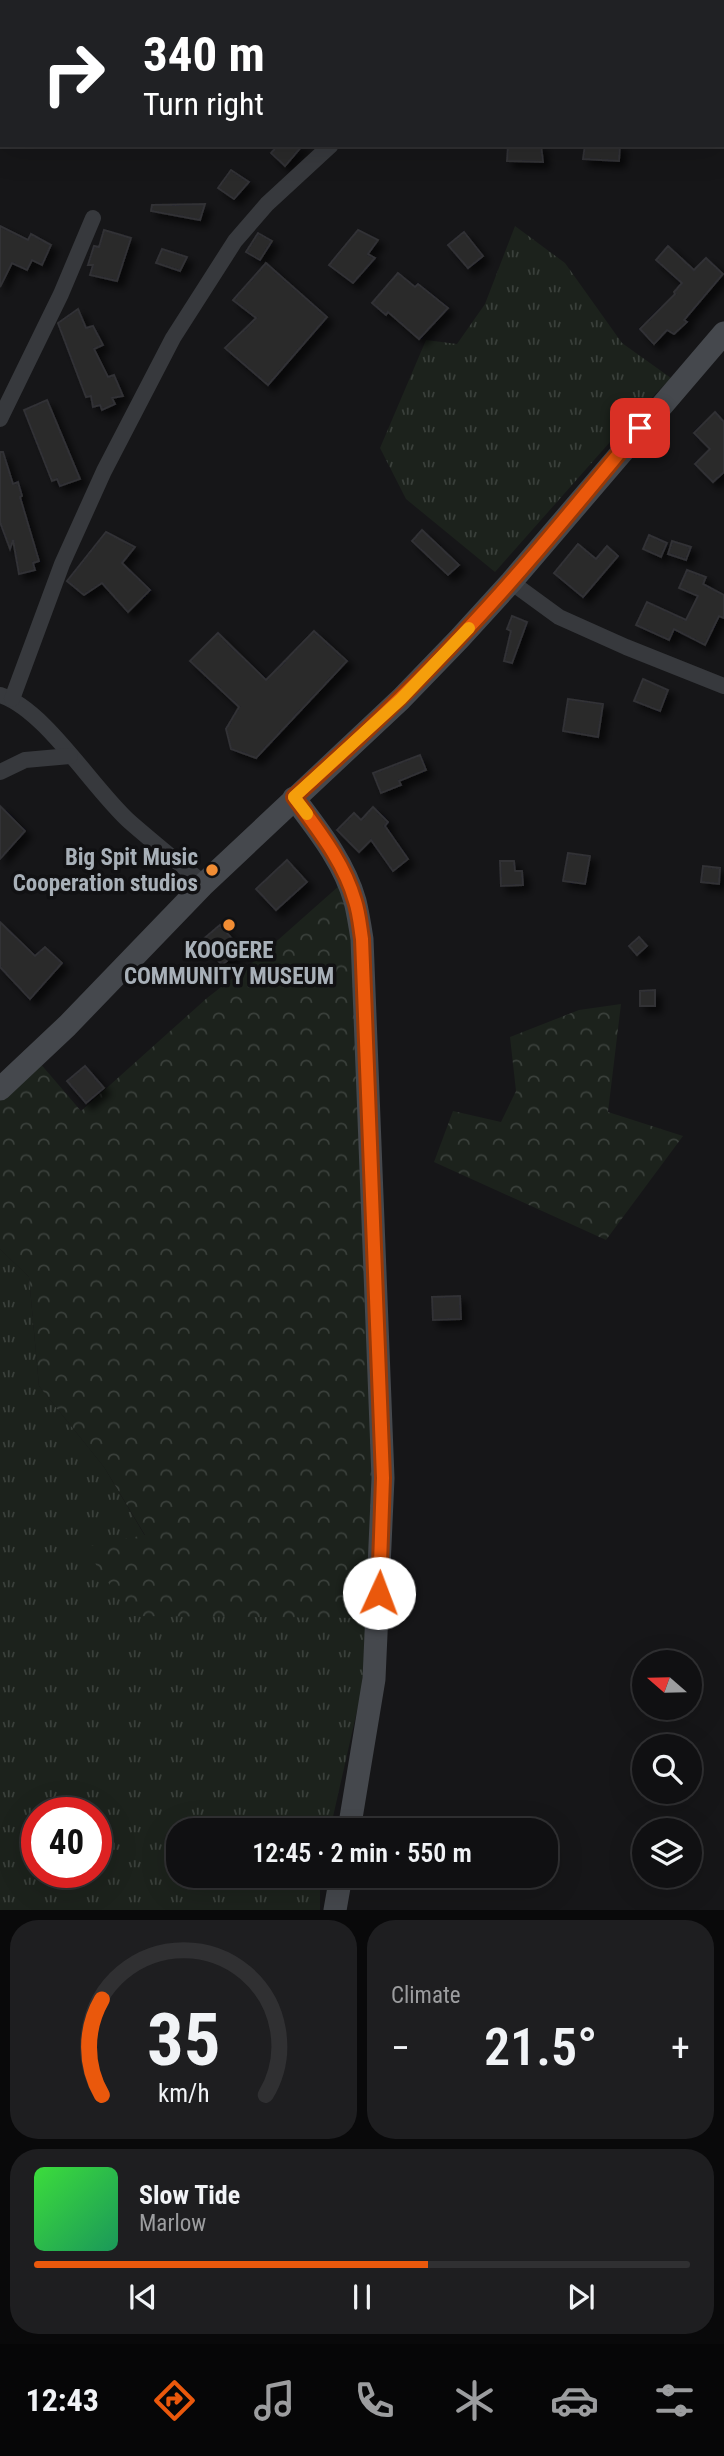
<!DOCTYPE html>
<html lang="en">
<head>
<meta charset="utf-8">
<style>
  body { margin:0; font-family:"Roboto Condensed",sans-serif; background:#1e1e20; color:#f1f3f6; height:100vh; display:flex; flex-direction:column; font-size:26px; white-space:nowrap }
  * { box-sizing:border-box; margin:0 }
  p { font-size:23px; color:#9c9d9f }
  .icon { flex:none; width:38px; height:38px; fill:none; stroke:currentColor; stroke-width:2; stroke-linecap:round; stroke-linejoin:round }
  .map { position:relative; height:1910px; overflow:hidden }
  .drawer { display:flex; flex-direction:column; gap:10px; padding:10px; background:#09090a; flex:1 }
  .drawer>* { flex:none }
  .top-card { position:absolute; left:0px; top:0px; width:724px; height:147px; box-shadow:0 7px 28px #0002,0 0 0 2px #303032; background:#202124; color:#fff; overflow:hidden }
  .needle { width:46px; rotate:290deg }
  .fabs { position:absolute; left:632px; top:1650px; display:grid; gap:14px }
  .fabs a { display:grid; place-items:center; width:70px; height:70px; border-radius:50%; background:#101012; box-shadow:0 7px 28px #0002,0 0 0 2px #303032; font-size:35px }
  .speed { position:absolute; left:21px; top:1797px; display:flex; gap:14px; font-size:35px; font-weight:700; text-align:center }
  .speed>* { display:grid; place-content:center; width:91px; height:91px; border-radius:50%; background:#101012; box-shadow:0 7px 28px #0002,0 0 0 2px #303032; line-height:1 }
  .speed .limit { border:10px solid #d22; background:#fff; color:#111 }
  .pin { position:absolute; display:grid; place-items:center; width:60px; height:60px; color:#fff; margin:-30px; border-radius:14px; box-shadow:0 4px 10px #0006 }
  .me { position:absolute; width:77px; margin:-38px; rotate:2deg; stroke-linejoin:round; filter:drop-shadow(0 0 5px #0008) }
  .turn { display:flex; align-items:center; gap:24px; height:147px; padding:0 28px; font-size:32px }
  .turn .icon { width:91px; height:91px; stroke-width:2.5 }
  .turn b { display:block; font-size:49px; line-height:60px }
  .big { font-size:52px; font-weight:600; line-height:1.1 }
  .drawer .card { flex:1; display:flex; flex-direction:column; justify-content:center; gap:10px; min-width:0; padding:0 24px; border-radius:28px; background:#1e1e20 }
  .drawer .dial { align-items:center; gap:0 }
  .dial svg { height:182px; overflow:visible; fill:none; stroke:#303032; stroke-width:7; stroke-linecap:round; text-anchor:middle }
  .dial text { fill:#f1f3f6; stroke:none }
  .song { display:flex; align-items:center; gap:21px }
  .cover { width:84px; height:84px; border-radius:10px; background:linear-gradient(135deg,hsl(120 70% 55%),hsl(150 70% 35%)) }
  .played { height:7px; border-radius:4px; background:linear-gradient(90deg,#ea580c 60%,#303032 60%) }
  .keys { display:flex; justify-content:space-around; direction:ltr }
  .heat { display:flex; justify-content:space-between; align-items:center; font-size:38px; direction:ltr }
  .drawer .tiles { flex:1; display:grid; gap:10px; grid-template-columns:1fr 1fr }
  .card:last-child { grid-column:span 2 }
  .trip { position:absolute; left:166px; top:1818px; width:392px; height:70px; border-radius:28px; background:#101012; box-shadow:0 7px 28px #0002,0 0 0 2px #303032; font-weight:600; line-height:70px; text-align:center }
  .tab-bar { display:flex; height:112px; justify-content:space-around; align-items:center; background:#060607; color:#9c9d9f }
  .tab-bar .icon { width:49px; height:49px }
  .tab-bar .on { color:#ea580c }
  .tab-bar b { font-size:32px; color:#f1f3f6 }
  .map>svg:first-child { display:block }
  .grass { fill:url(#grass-tufts); fill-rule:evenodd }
  .forest { fill:url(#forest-crowns) }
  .building { fill:#29292c; stroke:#303034; stroke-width:2; filter:url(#shadow) }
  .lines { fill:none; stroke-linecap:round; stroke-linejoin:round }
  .street { stroke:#37393d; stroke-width:16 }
  .secondary { stroke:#45484d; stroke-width:23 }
  .highway { stroke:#63686e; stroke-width:28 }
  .route-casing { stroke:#983908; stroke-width:18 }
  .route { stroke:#ea580c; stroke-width:12 }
  .slow { stroke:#f59e0b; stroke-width:12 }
  .poi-dot { fill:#f18d34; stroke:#111113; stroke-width:2.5 }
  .labels { text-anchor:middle; stroke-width:7; stroke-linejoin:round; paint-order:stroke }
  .poi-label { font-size:23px; font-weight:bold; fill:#a8b0b8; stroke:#111113; text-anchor:end }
</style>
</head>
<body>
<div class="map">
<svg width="724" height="1910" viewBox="0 0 724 1910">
  <defs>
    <pattern id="grass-tufts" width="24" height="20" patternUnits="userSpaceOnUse" patternTransform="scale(1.75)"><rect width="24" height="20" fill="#1c221c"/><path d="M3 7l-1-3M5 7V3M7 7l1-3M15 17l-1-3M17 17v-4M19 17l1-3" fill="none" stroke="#3a403b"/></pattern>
    <pattern id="forest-crowns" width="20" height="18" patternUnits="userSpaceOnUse" patternTransform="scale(1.75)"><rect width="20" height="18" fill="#1c221c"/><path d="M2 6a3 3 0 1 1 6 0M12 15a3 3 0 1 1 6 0" fill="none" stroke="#3a403b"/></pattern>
    <filter id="shadow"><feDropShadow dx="6" dy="6" stdDeviation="3.5" flood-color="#0009"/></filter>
  </defs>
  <rect width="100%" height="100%" fill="#161618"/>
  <g class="grass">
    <polygon points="515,226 565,263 622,343 671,378 625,425 495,572 406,499 380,448 426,340 457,344 485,304"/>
    <path d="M0,1249L29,1277L39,1386L104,1467L145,1536L378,1618L330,1830H178V1876H320V1910H0ZM37,1813H96V1872H37Z"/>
  </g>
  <g class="forest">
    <polygon points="340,885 353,905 379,1436 366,1618 131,1616 84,1547 145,1535 104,1467 39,1386 29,1277 0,1249 0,1099 39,1062 81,1111 207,998 252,963"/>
    <polygon points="621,1004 608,1112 683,1136 606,1240 434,1162 453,1111 501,1122 516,1091 510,1037 579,1010"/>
  </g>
  <g class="building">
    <polygon points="278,145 303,145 285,166 271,153"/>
    <polygon points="508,145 541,145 543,162 507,161"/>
    <polygon points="585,145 620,145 619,161 583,159"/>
    <polygon points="231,170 249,182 234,199 218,188"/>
    <polygon points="205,204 200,220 151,211 152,205"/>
    <polygon points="0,226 28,240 31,234 51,245 42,265 32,260 27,270 12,263 0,287"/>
    <polygon points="104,230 131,238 117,281 90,275 93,265 88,265 94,246 99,247"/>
    <polygon points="358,230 378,240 368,254 375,258 353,283 329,265"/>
    <polygon points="464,232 483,256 468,268 448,245"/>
    <polygon points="258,233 272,241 260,260 246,252"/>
    <polygon points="668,246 694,270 706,258 723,274 684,320 687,322 674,334 667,330 654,344 640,329 675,294 674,292 682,283 656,260"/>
    <polygon points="162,249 187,257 180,271 156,263"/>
    <polygon points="266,263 327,317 268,385 225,348 256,318 233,300"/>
    <polygon points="398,273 415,287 418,284 448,308 419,339 388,312 386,315 372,303"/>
    <polygon points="78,309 86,328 93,326 103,345 94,349 108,377 114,375 123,396 112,398 115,404 102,410 100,405 93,407 91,396 86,397 58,323"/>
    <polygon points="47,400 80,479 60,486 57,479 52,481 24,410"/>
    <polygon points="715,412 724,422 724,472 713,482 695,464 710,449 694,433"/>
    <polygon points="0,452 3,452 13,484 18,482 22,496 20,497 39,561 33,563 35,570 19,574 13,540 10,549 0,522"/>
    <polygon points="422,530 459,565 448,575 412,541"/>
    <polygon points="106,532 135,547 122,563 150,590 128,612 102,583 84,595 67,581"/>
    <polygon points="649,535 667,543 661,557 643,549"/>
    <polygon points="672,541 691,547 686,560 668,554"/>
    <polygon points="578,544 596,559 607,546 618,556 583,597 554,573"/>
    <polygon points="687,570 706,577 703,584 724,595 724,618 719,616 705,645 674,629 669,640 636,625 647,602 686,620 698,596 679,588"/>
    <polygon points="512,616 527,622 512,663 504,661 511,631 507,629"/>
    <polygon points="314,631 347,661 256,758 231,749 226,729 239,707 190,661 218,633 266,680"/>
    <polygon points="643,679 668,690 660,711 634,701"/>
    <polygon points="568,699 603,704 598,737 563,731"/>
    <polygon points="420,755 426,770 399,781 401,785 381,793 373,773"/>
    <polygon points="0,806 25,831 0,859"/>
    <polygon points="373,807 388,822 385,826 408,859 393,871 371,840 359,852 337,830 354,813 361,820"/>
    <polygon points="568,853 590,856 585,884 563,881"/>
    <polygon points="287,860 307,882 276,910 256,889"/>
    <polygon points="500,861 514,861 515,871 522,871 523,885 501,886"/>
    <polygon points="703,866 720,868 719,884 701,882"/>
    <polygon points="0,922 35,956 45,947 62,963 30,999 0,967"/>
    <polygon points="220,925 241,949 222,965 201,941"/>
    <polygon points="639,937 647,946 637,955 629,946"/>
    <polygon points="655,990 655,1006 640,1006 640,991"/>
    <polygon points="85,1066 104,1088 86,1103 67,1081"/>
    <polygon points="460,1296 461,1319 433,1320 432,1297"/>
  </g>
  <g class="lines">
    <g class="street">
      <polyline points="52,2 53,0"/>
      <polyline points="723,79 724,79"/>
      <polyline points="0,120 2,117"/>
      <polyline points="0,419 61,294 93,218"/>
      <polyline points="511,582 559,617 626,647 724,686"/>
      <path d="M0,695C45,709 93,789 130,822C154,843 179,863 204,884"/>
      <polyline points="12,699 62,564 104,471 173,338 235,241 267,204 331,145"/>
      <polyline points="0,772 25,760 70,756"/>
    </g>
    <g class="secondary">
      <path d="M294,798C318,830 344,862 355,901C358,913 360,926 362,939L383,1478L374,1679L349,1830"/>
      <polyline points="0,1089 67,1026 204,884 401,699 459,639 511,582 724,333"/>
      <polyline points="335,1910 341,1876"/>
    </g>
    <g class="highway">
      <polyline points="191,2 194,0"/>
      <polyline points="0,135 2,134"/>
    </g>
  </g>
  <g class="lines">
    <defs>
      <path id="route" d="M379,1593L383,1478L362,939C360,926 359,913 355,901C344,862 318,830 294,797C351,746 407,694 459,638C523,571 581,499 640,428"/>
    </defs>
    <use href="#route" class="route-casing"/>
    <use href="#route" class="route"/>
    <polyline class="slow" points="307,814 294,797 401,699 469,628"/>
  </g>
  <g class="poi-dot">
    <circle cx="212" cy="870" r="7"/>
    <circle cx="229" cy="925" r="7"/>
  </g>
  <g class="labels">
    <g class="poi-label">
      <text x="198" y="865">Big Spit Music<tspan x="198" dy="26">Cooperation studios</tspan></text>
      <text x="229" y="958" text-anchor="middle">KOOGERE<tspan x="229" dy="26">COMMUNITY MUSEUM</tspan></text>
    </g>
  </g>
</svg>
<div class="fabs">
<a><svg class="needle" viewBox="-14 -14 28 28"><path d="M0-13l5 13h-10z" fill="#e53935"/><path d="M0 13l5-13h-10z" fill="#9c9d9f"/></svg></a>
<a><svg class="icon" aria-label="search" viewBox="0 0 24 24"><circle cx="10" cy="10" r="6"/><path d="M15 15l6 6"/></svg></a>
<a><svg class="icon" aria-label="layers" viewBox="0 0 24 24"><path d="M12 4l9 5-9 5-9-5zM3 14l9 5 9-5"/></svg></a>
</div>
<div class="speed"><div class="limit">40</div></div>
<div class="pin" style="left:640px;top:428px;background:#d93025"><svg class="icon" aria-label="arrive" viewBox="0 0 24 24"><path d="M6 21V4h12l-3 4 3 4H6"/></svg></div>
<svg class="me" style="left:379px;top:1593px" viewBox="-20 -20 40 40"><circle r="19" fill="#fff"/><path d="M0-13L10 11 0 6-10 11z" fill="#ea580c"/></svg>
<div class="trip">12:45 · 2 min · 550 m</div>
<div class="top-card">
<div class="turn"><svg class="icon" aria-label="right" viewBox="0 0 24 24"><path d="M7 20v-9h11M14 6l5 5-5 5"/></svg><div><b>340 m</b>Turn right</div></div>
</div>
</div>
<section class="drawer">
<div class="tiles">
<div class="card dial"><svg viewBox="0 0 100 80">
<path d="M14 69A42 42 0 1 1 86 69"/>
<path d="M14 69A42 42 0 0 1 14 27" stroke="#ea580c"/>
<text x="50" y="56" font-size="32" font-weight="700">35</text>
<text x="50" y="72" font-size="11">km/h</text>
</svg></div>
<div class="card"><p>Climate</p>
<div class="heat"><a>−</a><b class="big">21.5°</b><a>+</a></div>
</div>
<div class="card">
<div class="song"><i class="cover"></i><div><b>Slow Tide</b><p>Marlow</p></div></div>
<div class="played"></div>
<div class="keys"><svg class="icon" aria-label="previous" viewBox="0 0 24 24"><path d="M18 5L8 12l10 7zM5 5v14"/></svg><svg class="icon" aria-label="pause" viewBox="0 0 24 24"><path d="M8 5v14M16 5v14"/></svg><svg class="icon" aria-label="next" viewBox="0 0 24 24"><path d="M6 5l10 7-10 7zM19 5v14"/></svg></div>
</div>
</div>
</section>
<nav class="tab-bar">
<b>12:43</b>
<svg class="icon on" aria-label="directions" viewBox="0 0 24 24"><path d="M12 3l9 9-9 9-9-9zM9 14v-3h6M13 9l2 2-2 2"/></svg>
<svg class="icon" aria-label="music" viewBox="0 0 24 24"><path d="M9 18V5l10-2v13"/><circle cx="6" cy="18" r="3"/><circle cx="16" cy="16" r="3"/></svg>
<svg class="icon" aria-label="phone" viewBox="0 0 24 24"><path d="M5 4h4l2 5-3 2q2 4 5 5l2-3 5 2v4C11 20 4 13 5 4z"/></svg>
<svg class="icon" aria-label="climate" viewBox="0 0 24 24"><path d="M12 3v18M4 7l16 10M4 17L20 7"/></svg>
<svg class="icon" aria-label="car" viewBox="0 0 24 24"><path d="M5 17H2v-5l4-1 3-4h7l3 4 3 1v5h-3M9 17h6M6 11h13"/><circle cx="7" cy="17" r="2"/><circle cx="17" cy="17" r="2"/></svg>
<svg class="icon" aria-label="filters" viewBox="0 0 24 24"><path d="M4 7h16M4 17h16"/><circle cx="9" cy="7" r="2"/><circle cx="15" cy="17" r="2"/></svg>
</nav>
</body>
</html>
